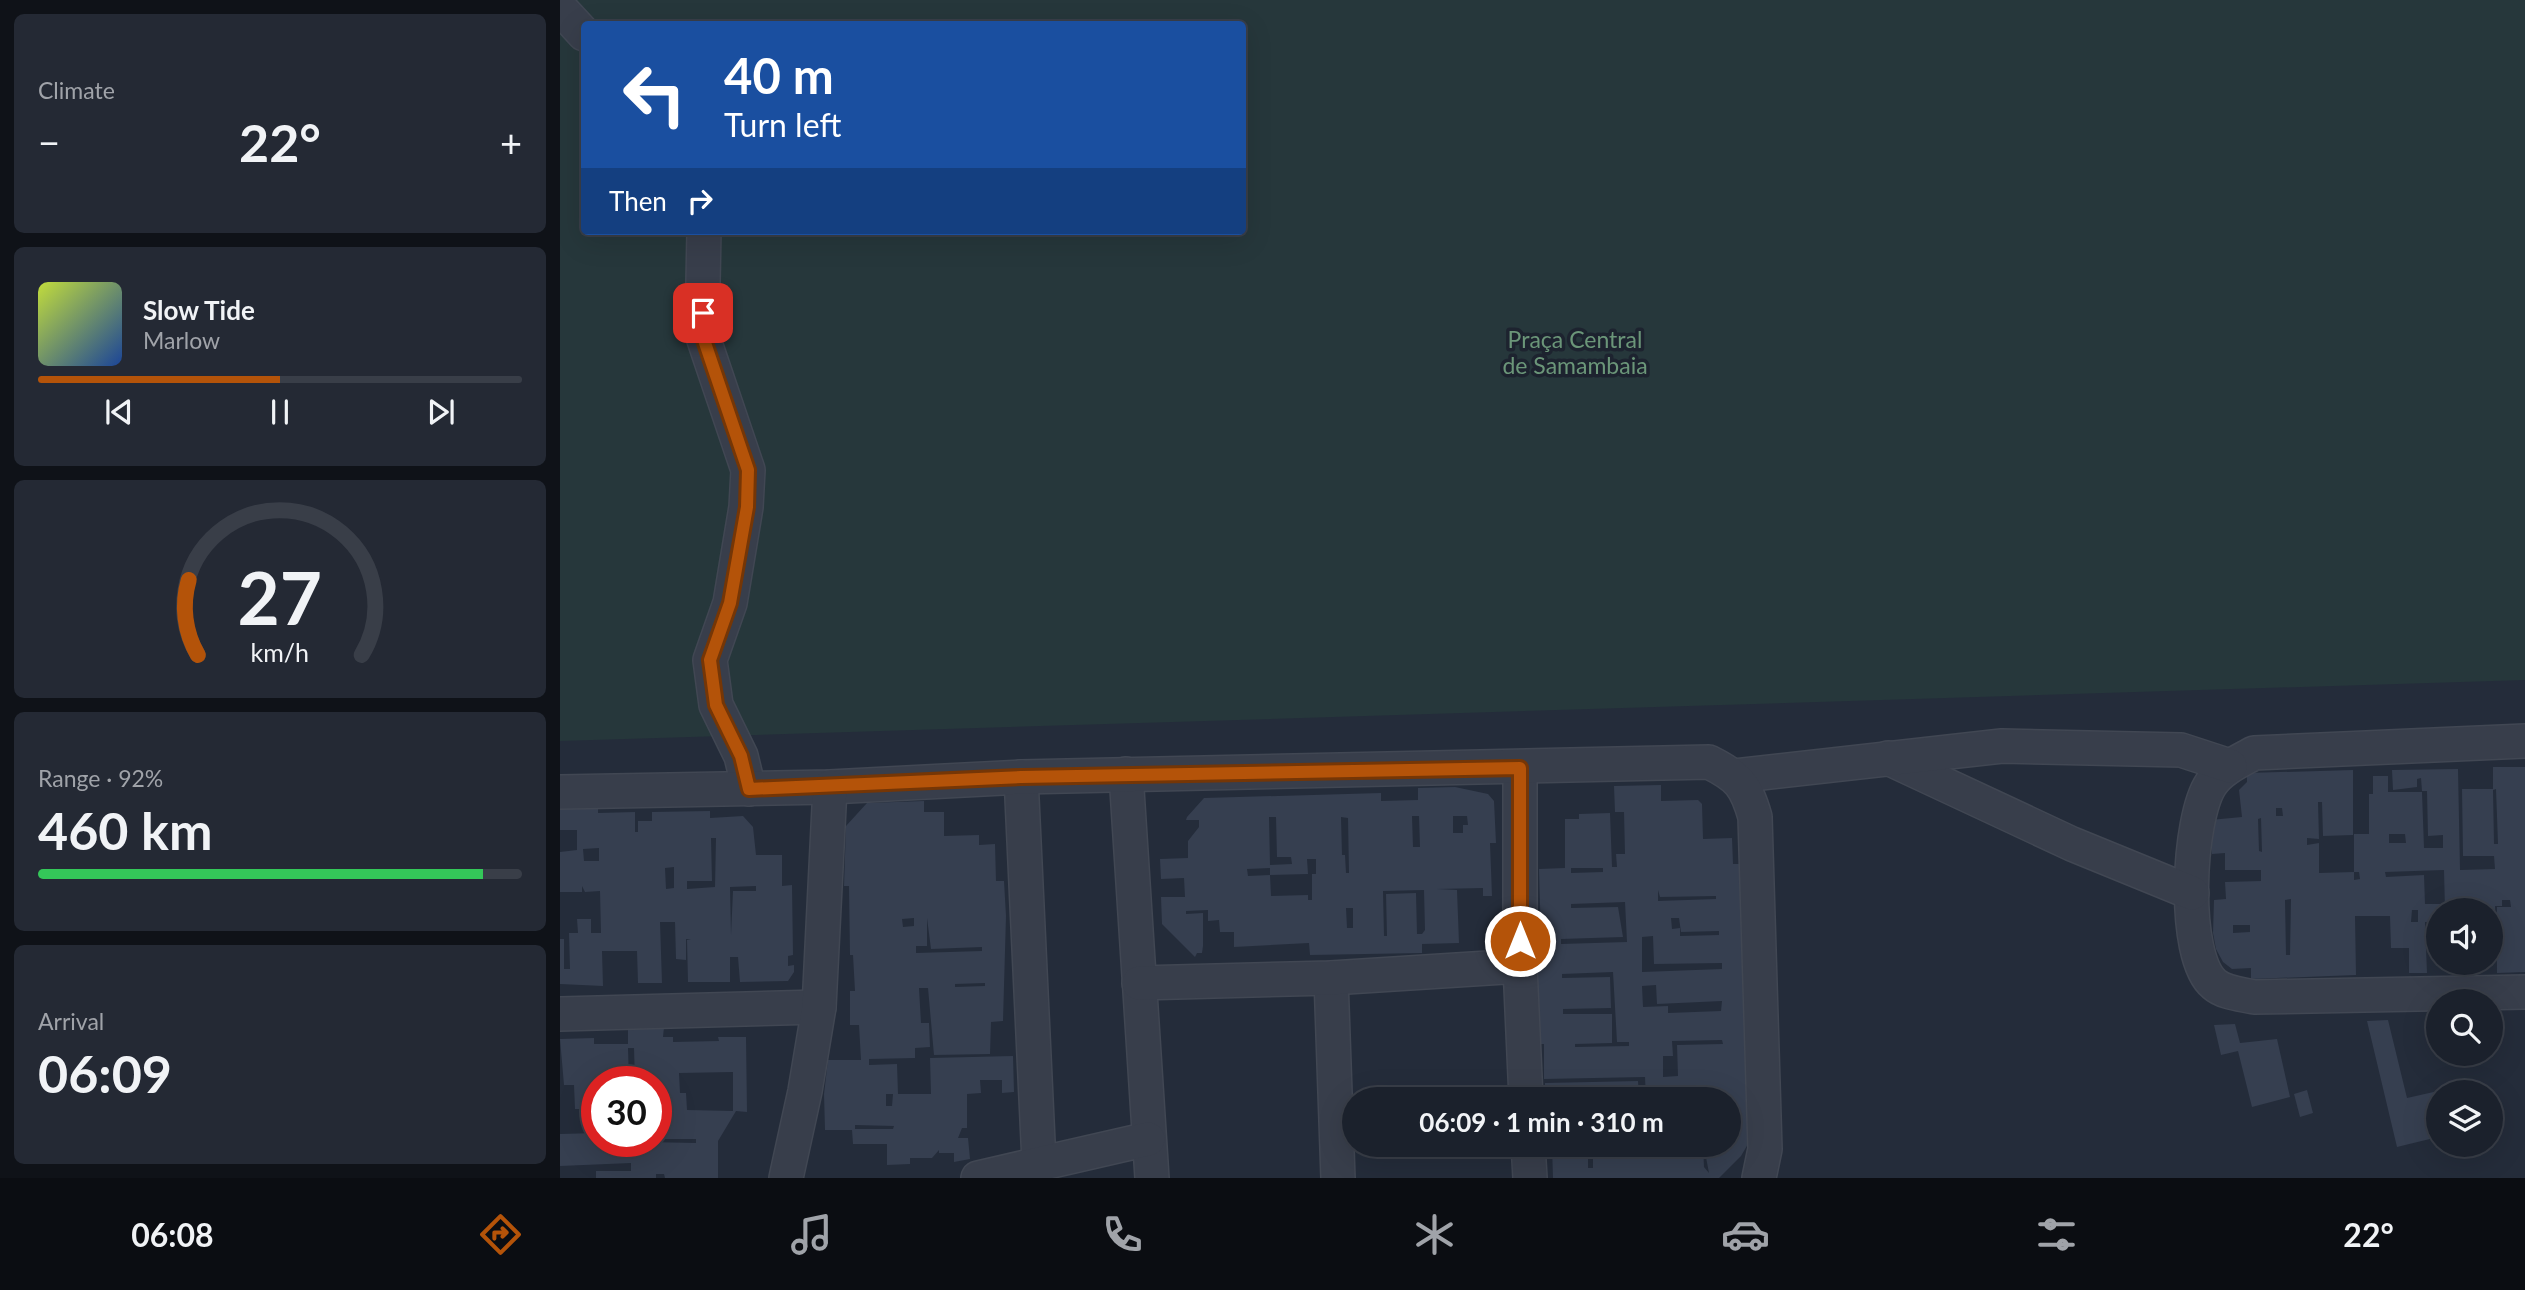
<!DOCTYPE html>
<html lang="en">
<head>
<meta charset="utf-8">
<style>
  body { margin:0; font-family:Lato,sans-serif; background:#242934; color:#f1f3f6; height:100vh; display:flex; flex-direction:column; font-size:26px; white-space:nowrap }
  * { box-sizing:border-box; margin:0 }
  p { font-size:23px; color:#a0a3a9 }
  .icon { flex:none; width:38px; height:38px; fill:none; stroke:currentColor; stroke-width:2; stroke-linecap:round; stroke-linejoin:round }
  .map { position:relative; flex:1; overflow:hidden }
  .sheet { display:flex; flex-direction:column; gap:14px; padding:14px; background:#0f1218; width:560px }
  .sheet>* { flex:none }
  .banner { position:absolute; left:21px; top:21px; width:665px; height:214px; border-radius:7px; box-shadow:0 7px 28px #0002,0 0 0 2px #393e48; background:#1a4fa0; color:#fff; overflow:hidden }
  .controls { position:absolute; left:1866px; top:898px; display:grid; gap:14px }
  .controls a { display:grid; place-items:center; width:77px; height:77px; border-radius:50%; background:#1b212c; box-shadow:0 7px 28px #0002,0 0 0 2px #393e48; font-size:35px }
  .speed { position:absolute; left:21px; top:1066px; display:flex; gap:14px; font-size:35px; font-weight:700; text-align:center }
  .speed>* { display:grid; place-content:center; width:91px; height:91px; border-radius:50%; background:#1b212c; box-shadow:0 7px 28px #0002,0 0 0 2px #393e48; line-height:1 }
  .speed .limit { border:10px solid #d22; background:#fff; color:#111 }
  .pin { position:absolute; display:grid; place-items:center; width:60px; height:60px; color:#fff; margin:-30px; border-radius:14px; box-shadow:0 4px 10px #0006 }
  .me { position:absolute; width:77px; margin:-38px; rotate:0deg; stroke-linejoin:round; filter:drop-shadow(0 0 5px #0008) }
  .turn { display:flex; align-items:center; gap:24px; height:147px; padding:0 28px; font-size:32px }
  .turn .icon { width:91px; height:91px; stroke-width:2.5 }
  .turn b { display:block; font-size:49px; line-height:60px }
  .then { display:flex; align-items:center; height:66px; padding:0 28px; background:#0003; gap:14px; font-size:26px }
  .big { font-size:52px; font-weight:700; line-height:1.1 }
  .sheet .tile { flex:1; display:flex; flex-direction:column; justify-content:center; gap:10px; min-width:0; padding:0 24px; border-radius:10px; background:#242934 }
  .sheet .dial { align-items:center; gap:0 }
  .dial svg { height:182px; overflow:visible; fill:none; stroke:#393e48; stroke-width:7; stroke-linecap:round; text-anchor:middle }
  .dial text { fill:#f1f3f6; stroke:none }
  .song { display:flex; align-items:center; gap:21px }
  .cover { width:84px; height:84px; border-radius:10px; background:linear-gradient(135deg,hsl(70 70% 55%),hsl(220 70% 35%)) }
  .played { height:7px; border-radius:4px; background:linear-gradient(90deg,#b45309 50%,#393e48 50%) }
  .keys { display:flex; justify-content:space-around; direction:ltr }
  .heat { display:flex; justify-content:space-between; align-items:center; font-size:38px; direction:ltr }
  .charge { height:10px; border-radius:5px; background:linear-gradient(90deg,#34c759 92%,#393e48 0) }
  .trip { position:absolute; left:782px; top:1087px; width:399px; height:70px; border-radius:35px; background:#1b212c; box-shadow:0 7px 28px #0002,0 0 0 2px #393e48; font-weight:700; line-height:70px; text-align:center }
  .tabs { display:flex; height:112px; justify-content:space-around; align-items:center; background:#0b0d12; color:#a0a3a9 }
  .tabs .icon { width:49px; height:49px }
  .tabs .selected { color:#b45309 }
  .tabs b { font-size:32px; color:#f1f3f6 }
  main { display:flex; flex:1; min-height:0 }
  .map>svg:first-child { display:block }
  .green { fill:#26373b; fill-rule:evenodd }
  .building { fill:#363f50; fill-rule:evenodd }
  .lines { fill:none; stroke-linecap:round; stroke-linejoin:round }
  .minor-casing { stroke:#414753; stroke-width:36 }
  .minor { stroke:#383e4b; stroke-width:33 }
  .route-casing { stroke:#753606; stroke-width:18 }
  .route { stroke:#b45309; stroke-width:12 }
  .labels { text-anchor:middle; stroke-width:7; stroke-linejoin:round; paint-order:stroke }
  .park-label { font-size:23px; fill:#6b9679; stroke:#1d232f }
</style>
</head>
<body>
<main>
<section class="sheet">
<div class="tile"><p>Climate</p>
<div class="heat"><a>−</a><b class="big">22°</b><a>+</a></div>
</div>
<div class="tile">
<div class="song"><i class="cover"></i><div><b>Slow Tide</b><p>Marlow</p></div></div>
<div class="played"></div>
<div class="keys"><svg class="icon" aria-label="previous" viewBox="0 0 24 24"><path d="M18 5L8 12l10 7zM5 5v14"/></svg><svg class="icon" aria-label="pause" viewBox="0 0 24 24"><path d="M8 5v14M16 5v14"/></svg><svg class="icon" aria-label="next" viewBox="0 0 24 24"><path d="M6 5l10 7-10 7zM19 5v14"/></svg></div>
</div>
<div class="tile dial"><svg viewBox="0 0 100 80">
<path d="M14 69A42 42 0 1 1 86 69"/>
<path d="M14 69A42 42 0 0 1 10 36" stroke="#b45309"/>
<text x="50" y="56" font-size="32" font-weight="700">27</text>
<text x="50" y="72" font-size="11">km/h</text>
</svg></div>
<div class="tile"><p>Range · 92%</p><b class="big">460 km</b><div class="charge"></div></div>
<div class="tile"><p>Arrival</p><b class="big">06:09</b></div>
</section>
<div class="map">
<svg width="1965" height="1178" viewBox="0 0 1965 1178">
  <rect width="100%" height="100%" fill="#242c3a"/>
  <path class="green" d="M0,0H1965V680L0,741ZM24,24H682V231H24Z"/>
  <g class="building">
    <path d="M1933,767H1965V972L1937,973V907H1951L1950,900H1942V906H1935L1936,933L1930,932V910H1885L1884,870L1825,872L1826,877L1864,875L1865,904H1882L1881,910H1878V950H1872L1871,922H1865L1867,973H1849V948H1831L1830,916H1795L1796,975L1691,979V968L1672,969L1663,962L1656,949L1653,933L1654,900L1666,899L1665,882L1701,881V870H1665V853L1652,854L1650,820L1682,817L1679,790L1687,782V773L1793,770V835L1763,836L1762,802H1758L1759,839L1747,838V845L1759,843V873L1794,872V880L1800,879L1799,872H1794V834H1809V794H1813V776H1828V792H1862L1864,848H1883V835L1868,836L1867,791H1862L1861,778L1857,779V787L1833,790L1832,770L1898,769L1900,870L1935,869L1934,856H1903L1902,789H1933ZM1936,789L1938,844H1934L1933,790ZM1716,808H1722L1723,816H1716ZM1701,818L1702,852L1699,851L1698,819ZM1829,834H1845L1846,843H1829ZM1731,899L1730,955H1726L1725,900ZM1852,910H1858V922H1851ZM1673,925H1690V932L1673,933Z"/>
    <path d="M1101,785V801L1138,800L1142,804L1143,839L1172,838L1173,864H1182L1188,1144L1181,1156L1159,1178H993L992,1147H980V1144H1028V1168H1033V1144H1143L1144,1167L1149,1173L1145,1152L1151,1144H1169V1099H1086L1085,1077L984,1079V1044H977L974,939H981L979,869L1005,868V819H1019V814L1050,813L1052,867H1057L1056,854H1065L1064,812H1055L1054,786ZM1011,868H1043V872L1011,873ZM1098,890L1100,897L1156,896V899L1098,901ZM1065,902L1067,942L1001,944V939L1063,937L1058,907L1011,908V904ZM1111,918H1119L1121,932L1159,931V935L1120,936V928L1112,929ZM1093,936L1094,964L1162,963V969L1082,972V937ZM1053,972L1057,1042H1069V1046L1015,1047V1044L1052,1043V1014H1003V1009L1051,1008L1050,977L1002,978V974ZM1096,985L1097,1004L1162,1001L1161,1011L1108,1013V1006L1083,1007L1082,986ZM1162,1040L1163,1044L1117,1045L1118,1076L1103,1077V1056H1113L1112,1041Z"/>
    <path d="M895,787L928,794L934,801L936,843H930L932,896H923V888L877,889L897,890L899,943L862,944V953L750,955L749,943L674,947V932H660L659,920L648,921V910L626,911V914L643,913V946L642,953H637L635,957L602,924L601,897H625L624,878L601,879L600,859L628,858V841L639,827V820H626L627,817L644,798L821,793V801L858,800V788ZM852,816H859L860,847H853ZM893,816H907L908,825H903V833H893ZM709,817H716L717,857H731L732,864L710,865ZM781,817L788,818L789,873H786L785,855H782ZM747,859H756V874H752V900H748V895L711,896L710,875L748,874ZM710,868V875L688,876L687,869ZM864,890L865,930L862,934H857L856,893L826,894L827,936H824L823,891ZM786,908H793V928H787Z"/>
    <path d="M364,801V812H384V836L419,835V845L435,844L436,881H444L446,916L443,1021L431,1022L430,1054L374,1055L368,988H359L361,1023H369L370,1047L355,1048V1058L309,1059V1065L337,1064L338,1094H371L370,1058L453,1056L454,1092L442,1093V1080H420L421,1093L407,1094V1128H402L398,1138H408L410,1159L394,1162V1153H379V1150L372,1158H350V1164L327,1165V1144H293L292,1130H265L264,1094L268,1060H301L299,1025H290V991H295L293,955H290L289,886H284L286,826L307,803ZM354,918V926L343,927L342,919ZM367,918L371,949L422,947V951L356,953V946H367ZM425,983V986L395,987V984ZM326,1094H333L332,1106H326ZM295,1125L334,1126L333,1129H295Z"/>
    <path d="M38,808V813L75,812V832H78V821H92V812L150,811V818L183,816L193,827L196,855H222V886L232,885L233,955L228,956V966L234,965V972L228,981L180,982L178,957H170V982H128L127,940L131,939H126V960L116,959L115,922H100L102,983H78L77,951H42L43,986L0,984V939H4V969H10L9,933H18L17,919H31V933H41L40,891L25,892L22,886V892H0V852L17,850V830H0V809ZM151,838H156L155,887L127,889V881H152ZM39,848V861H24L23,849ZM114,867V888L106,889L105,868ZM196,886V891H173L171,935L170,887Z"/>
    <rect x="1902" y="962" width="16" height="9"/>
    <polygon points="1828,1020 1847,1098 1878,1091 1878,1137 1837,1147 1807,1021"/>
    <polygon points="1675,1024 1680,1043 1717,1039 1730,1097 1692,1107 1678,1051 1661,1055 1654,1025"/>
    <path d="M104,1027L103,1037H113V1042L159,1041L158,1037H186L187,1112L176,1111L158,1141V1178H105L104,1174H96V1178H36V1171H71V1163L0,1166V1134L37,1133V1141L136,1143V1139H96V1082H75L74,1048H68L69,1082H37V1109H15L14,1085H4L0,1039L34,1038V1044H68V1028ZM173,1072V1111L127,1110L126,1093H120L119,1073Z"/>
    <polygon points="1078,1081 1079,1099 985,1099 985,1083"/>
    <polygon points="1895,1087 1897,1092 1880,1092 1880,1091"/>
    <polygon points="1747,1090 1753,1113 1740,1117 1734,1094"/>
  </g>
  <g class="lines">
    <defs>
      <g id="minor">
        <polyline points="0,8 24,34"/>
        <polyline points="144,231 142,334 188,470 186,507 170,603 150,660 156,705 181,756 189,789"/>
        <path d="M1965,741L1694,753C1680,761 1661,769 1651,784C1628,818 1621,956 1654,984C1664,993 1681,994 1694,997L1965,992"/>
        <polyline points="1328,758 1512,844 1632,893"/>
        <polyline points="960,768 960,966"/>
        <polyline points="566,774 592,1178"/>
        <polyline points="1175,776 1442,746 1621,750 1670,766"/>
        <polyline points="461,777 479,1163"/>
        <path d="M0,792L270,787L461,777L1149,762C1179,777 1186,785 1195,817L1205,1149L1199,1178"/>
        <polyline points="771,978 778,1178"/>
        <polyline points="579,983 771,978 960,966 966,1099"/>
        <polyline points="0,1014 259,1007"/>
        <polyline points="968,1144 970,1178"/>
        <polyline points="226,1178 245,1091 259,1007 270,787"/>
        <polyline points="418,1178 588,1139"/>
      </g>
    </defs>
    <use href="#minor" class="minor-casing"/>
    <use href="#minor" class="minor"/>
  </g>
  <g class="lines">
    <defs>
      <polyline id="route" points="143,313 142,334 188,470 187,507 170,603 150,660 156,705 181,756 189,789 461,777 960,768 960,941"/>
    </defs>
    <use href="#route" class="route-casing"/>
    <use href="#route" class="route"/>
  </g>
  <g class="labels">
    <g class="park-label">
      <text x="1015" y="348">Praça Central<tspan x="1015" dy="26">de Samambaia</tspan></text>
    </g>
  </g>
</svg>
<div class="controls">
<a><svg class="icon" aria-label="sound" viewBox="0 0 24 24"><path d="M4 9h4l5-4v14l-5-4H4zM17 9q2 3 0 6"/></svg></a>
<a><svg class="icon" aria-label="search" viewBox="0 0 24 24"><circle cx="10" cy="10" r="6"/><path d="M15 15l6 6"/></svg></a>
<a><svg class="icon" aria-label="layers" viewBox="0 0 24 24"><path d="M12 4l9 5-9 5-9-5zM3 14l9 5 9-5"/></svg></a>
</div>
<div class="speed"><div class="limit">30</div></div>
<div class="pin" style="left:143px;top:313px;background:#d93025"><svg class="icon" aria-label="arrive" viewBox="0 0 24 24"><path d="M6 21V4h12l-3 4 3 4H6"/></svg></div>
<svg class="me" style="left:960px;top:941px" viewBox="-20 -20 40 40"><circle r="17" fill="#b45309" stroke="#fff" stroke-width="3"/><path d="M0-11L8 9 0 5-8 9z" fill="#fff"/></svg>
<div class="trip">06:09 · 1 min · 310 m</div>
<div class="banner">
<div class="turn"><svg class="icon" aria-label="left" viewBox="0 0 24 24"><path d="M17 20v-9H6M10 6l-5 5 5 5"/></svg><div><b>40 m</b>Turn left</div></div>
<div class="then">Then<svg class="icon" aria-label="right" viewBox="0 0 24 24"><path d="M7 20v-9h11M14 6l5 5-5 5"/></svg></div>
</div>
</div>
</main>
<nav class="tabs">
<b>06:08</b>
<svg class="icon selected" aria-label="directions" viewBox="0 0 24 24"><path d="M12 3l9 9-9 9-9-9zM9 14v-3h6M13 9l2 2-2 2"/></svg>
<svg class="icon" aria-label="music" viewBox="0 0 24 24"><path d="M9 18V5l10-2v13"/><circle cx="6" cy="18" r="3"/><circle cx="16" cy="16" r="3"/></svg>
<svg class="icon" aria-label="phone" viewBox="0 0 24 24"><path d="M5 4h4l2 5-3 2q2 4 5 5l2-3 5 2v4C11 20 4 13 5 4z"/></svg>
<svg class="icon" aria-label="climate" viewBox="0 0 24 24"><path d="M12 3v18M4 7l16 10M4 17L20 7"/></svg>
<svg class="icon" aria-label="car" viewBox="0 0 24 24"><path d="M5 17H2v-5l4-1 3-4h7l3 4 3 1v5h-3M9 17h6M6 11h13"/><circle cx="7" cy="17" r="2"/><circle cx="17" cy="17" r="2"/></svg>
<svg class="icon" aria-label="filters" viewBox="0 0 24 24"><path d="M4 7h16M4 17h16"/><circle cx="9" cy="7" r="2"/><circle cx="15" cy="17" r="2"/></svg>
<b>22°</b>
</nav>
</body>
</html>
